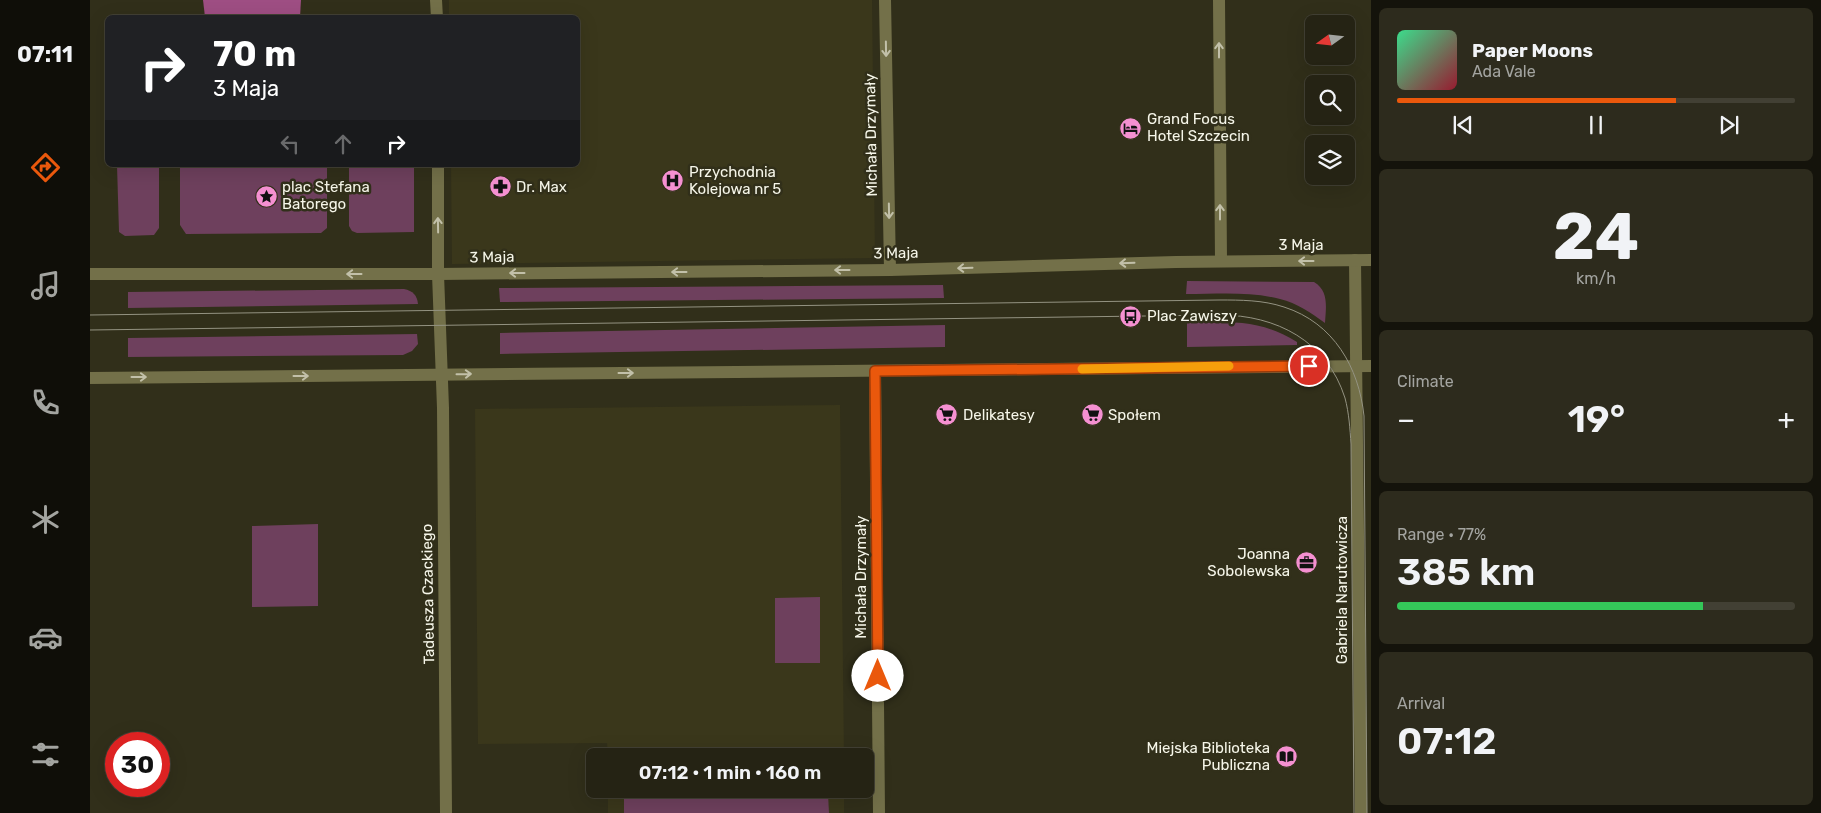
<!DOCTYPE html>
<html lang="en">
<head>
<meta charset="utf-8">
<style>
  body { margin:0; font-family:Rubik,sans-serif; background:#2d2b1d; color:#f1f3f6; height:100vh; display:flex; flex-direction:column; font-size:19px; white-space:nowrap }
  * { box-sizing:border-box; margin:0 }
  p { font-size:16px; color:#a3a4a0 }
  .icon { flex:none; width:28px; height:28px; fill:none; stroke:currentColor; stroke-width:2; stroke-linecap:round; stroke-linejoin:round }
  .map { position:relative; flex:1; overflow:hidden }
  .side { display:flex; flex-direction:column; gap:8px; padding:8px; background:#14130b; width:450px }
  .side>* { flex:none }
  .top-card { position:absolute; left:15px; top:15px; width:475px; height:152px; border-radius:8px; box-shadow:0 5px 20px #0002,0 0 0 1px #424034; background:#202124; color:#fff; overflow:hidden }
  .needle { width:32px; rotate:255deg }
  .buttons { position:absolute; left:1215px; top:15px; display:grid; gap:10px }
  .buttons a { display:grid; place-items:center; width:50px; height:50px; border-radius:8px; background:#252314; box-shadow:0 5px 20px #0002,0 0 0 1px #424034; font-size:25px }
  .speed { position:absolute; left:15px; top:732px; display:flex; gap:10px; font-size:25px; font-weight:700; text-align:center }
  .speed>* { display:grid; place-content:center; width:65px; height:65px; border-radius:50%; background:#252314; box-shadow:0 5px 20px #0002,0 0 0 1px #424034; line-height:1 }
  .speed .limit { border:8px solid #d22; background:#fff; color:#111 }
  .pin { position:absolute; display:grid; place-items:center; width:42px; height:42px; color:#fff; margin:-21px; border:2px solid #fff; border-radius:50%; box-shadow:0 1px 5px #0007 }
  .me { position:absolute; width:55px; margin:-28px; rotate:0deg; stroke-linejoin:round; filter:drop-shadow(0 0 4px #0008) }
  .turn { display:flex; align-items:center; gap:18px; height:105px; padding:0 25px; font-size:22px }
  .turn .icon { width:65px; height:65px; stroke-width:2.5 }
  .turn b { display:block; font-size:35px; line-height:42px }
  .lanes { display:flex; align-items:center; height:48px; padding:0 25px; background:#0003; justify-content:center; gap:25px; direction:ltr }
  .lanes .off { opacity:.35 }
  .big { font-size:38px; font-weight:600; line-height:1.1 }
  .side .card { flex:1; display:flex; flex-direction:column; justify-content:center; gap:8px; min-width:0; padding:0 18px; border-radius:8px; background:#2d2b1d }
  .side .dial { align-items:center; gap:0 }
  .dial b { font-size:65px; line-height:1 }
  .song { display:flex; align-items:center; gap:15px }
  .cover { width:60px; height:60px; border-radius:8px; background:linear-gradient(135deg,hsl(150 70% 55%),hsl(350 70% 35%)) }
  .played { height:5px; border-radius:2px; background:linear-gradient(90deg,#ea580c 70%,#424034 70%) }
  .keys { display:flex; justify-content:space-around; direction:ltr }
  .heat { display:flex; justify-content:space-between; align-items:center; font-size:28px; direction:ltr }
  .charge { height:8px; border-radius:4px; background:linear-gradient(90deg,#34c759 77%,#424034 0) }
  .trip { position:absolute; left:496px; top:748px; width:288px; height:50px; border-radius:8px; background:#252314; box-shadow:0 5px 20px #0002,0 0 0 1px #424034; font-weight:600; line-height:50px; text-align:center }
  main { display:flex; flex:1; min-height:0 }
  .menu { display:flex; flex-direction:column; width:90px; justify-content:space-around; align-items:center; background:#0f0e08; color:#a3a4a0 }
  .menu .icon { width:35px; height:35px }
  .menu .active { color:#ea580c }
  .menu b { font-size:22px; color:#f1f3f6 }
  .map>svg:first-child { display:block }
  .built { fill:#3a371b }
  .green { fill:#6e405d }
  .water { fill:#9e4e83 }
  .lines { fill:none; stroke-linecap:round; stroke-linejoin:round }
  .minor { stroke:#737049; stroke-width:12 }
  .tram { stroke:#949382; stroke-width:1 }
  .oneway { stroke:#c2c0a9 }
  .route-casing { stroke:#983908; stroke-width:12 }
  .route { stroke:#ea580c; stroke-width:9 }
  .slow { stroke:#f59e0b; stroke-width:9 }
  .labels { text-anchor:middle; stroke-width:5; stroke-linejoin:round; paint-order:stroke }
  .poi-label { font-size:15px; fill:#f6f6e9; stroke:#312f1a; text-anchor:start }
  .street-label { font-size:15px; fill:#f6f6e9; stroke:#312f1a }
</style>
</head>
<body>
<main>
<nav class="menu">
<b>07:11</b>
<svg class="icon active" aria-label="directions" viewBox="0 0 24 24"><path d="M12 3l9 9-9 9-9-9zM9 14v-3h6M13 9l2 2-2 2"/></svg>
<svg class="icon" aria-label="music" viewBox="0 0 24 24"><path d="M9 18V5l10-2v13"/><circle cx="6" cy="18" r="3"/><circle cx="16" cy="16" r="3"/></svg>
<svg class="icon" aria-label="phone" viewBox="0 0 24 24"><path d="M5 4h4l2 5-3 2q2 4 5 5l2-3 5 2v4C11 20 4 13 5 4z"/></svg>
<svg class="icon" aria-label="climate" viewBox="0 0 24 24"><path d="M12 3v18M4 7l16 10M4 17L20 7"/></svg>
<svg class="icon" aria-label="car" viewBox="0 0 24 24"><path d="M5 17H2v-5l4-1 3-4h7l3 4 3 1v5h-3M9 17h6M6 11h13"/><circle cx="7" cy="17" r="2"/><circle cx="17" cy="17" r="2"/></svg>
<svg class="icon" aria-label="filters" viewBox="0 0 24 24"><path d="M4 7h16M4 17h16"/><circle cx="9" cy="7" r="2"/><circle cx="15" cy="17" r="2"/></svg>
</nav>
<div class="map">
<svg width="1281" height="813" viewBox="0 0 1281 813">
  <rect width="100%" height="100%" fill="#312f1a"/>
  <g class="built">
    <polygon points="359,0 782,0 785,258 362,264 361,165 488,165 488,18 359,17"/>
    <polygon points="750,405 754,756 518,756 517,743 388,744 385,409"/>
    <rect x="518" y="789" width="236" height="24"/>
  </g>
  <g class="green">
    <polygon points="265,15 323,15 323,17 260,17"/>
    <polygon points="27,165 69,165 69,228 64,235 35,236 29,232"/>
    <polygon points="90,165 237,165 237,228 231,233 96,234 90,225"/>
    <polygon points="259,165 324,165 324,232 267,233 262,231 259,226"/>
    <path d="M1097,281L1224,282C1239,291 1236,307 1235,323C1221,313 1207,303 1190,299C1160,291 1127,294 1096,294Z"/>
    <polygon points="853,285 854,298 410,302 409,288"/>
    <path d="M314,289C323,291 327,295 328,304L38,308V292Z"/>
    <path d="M1097,322C1138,322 1171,319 1207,342V345L1097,347Z"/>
    <polygon points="855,325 855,347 410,354 410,333"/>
    <polygon points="327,334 328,344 322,351 313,355 38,357 38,338"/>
    <polygon points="228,524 228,606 162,607 162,526"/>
    <polygon points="730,597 730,663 685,663 685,598"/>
    <polygon points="738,794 739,813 534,813 534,797"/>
  </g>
  <polygon class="water" points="113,0 211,0 210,17 115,17"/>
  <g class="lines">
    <g class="minor">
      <polyline points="346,0 347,18"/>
      <polyline points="795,0 800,270"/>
      <polyline points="1129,0 1131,261"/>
      <polyline points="348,165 348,274 353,408 356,813"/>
      <polyline points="1265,260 1271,813"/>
      <polyline points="0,274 348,274 800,270 1086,262 1281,260"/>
      <polyline points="785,371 789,813"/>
      <polyline points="0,378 1281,366"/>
    </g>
    <g class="tram">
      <path d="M0,315L1129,300C1151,300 1173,300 1194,307C1244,323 1269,368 1274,416L1277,813"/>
      <path d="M0,330L1130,315C1186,315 1237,341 1255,398C1259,413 1260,429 1261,444L1264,813"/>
    </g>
  </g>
  <defs><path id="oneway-shaft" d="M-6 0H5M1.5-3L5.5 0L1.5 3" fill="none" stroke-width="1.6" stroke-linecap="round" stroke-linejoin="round" transform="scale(1.25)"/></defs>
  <g class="oneway">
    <use href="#oneway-shaft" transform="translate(796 49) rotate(89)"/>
    <use href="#oneway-shaft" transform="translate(1129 50) rotate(-90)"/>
    <use href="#oneway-shaft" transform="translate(799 211) rotate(89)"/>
    <use href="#oneway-shaft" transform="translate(1130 212) rotate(-90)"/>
    <use href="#oneway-shaft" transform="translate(348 225) rotate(-91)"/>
    <use href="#oneway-shaft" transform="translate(1216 261) rotate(180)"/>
    <use href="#oneway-shaft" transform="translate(1037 263) rotate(178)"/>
    <use href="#oneway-shaft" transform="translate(875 268) rotate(178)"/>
    <use href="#oneway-shaft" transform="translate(752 270) rotate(180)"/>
    <use href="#oneway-shaft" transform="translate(589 272) rotate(180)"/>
    <use href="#oneway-shaft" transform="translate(427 273) rotate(180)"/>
    <use href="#oneway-shaft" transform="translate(264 274) rotate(180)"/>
    <use href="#oneway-shaft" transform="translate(536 373)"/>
    <use href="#oneway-shaft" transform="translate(374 374) rotate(-1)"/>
    <use href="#oneway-shaft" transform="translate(211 376)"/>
    <use href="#oneway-shaft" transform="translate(49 377)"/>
  </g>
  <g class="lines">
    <defs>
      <polyline id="route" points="788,676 785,371 1219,366"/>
    </defs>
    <use href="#route" class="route-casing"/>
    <use href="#route" class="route"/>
    <polyline class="slow" points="992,369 1139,366"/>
  </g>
  <defs>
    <symbol id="hotel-disc" viewBox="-11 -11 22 22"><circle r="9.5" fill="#f590d1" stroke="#312f1a"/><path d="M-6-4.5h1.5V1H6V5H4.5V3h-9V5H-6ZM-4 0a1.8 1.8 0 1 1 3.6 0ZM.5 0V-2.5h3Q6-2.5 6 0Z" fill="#111"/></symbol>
    <symbol id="hospital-disc" viewBox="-11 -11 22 22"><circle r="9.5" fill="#f590d1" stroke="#312f1a"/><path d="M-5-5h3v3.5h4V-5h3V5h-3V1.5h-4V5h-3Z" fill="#111"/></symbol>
    <symbol id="pharmacy-disc" viewBox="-11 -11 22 22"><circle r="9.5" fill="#f590d1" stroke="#312f1a"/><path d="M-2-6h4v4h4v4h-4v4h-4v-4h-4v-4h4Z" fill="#111"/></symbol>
    <symbol id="sight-disc" viewBox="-11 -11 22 22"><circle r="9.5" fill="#f590d1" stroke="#312f1a"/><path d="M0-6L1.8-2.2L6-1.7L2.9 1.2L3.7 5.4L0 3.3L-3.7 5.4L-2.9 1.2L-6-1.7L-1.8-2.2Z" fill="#111"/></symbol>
    <symbol id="bus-disc" viewBox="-11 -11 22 22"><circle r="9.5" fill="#f590d1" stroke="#312f1a"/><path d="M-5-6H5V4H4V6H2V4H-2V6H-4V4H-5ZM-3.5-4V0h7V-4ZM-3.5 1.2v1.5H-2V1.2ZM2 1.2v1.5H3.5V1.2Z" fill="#111"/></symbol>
    <symbol id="supermarket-disc" viewBox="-11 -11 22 22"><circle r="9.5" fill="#f590d1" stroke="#312f1a"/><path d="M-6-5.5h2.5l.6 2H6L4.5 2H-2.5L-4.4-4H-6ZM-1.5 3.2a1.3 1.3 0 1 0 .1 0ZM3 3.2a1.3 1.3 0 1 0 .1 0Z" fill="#111"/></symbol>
    <symbol id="office-disc" viewBox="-11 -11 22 22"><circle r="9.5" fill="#f590d1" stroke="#312f1a"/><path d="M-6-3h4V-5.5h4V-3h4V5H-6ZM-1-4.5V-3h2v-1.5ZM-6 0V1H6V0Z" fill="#111"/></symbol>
    <symbol id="library-disc" viewBox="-11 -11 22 22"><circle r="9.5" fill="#f590d1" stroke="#312f1a"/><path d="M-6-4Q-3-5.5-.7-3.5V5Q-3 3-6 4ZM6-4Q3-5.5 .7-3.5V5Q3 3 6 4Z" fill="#111"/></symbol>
  </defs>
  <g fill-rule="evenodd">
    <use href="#hotel-disc" x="1028" y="116" width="25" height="25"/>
    <use href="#hospital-disc" x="570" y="168" width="25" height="25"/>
    <use href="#pharmacy-disc" x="398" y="174" width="25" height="25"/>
    <use href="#sight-disc" x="164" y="184" width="25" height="25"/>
    <use href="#bus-disc" x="1028" y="304" width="25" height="25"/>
    <use href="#supermarket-disc" x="844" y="402" width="25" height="25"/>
    <use href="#supermarket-disc" x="990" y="402" width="25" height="25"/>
    <use href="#office-disc" x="1204" y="550" width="25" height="25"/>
    <use href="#library-disc" x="1184" y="744" width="25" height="25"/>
  </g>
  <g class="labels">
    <g class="poi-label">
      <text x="1057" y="124">Grand Focus<tspan x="1057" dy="17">Hotel Szczecin</tspan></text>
      <text x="599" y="177">Przychodnia<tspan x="599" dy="17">Kolejowa nr 5</tspan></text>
      <text x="192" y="192">plac Stefana<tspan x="192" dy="17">Batorego</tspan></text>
      <text x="426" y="192">Dr. Max</text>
      <text x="1057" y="321">Plac Zawiszy</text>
      <text x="873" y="420">Delikatesy</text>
      <text x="1018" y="420">Społem</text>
      <text x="1200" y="559" text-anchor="end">Joanna<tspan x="1200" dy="17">Sobolewska</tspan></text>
      <text x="1180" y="753" text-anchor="end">Miejska Biblioteka<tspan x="1180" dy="17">Publiczna</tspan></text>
    </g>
    <g class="street-label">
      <text transform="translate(781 135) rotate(-91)" y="5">Michała Drzymały</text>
      <text x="1211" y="250">3 Maja</text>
      <text transform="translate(806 253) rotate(-1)" y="5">3 Maja</text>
      <text transform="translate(402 257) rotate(-1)" y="5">3 Maja</text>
      <text transform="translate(771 577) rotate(-90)" y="5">Michała Drzymały</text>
      <text transform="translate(1252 590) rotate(-90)" y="5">Gabriela Narutowicza</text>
      <text transform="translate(338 594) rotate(-91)" y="5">Tadeusza Czackiego</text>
    </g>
  </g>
</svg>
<div class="buttons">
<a><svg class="needle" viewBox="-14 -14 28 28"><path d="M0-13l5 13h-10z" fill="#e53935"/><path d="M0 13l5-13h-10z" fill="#a3a4a0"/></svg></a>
<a><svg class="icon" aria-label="search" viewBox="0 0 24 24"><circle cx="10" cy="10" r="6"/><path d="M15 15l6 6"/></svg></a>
<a><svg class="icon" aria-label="layers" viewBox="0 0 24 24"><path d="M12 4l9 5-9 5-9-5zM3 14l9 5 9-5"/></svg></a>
</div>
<div class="speed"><div class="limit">30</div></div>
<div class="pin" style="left:1219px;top:366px;background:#d93025"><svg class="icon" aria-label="arrive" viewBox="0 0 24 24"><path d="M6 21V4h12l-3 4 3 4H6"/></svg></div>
<svg class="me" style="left:788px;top:676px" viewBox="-20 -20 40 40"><circle r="19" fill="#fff"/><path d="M0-13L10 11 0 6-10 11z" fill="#ea580c"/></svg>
<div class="trip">07:12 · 1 min · 160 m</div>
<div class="top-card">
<div class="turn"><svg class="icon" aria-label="right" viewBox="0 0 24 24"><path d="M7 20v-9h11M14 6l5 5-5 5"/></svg><div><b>70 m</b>3 Maja</div></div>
<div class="lanes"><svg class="icon off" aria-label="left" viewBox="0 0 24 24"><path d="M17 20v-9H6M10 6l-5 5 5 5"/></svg><svg class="icon off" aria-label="ahead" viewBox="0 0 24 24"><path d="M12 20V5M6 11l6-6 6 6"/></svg><svg class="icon" aria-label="right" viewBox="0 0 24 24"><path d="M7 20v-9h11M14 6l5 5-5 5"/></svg></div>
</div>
</div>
<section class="side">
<div class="card">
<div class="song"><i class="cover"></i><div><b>Paper Moons</b><p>Ada Vale</p></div></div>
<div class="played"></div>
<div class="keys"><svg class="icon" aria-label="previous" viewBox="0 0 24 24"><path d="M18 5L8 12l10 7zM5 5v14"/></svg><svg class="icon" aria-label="pause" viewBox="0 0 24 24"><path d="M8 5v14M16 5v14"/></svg><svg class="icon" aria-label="next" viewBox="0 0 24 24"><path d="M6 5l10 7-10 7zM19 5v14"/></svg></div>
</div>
<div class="card dial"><b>24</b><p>km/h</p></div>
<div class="card"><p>Climate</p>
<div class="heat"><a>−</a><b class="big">19°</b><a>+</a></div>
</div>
<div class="card"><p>Range · 77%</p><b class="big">385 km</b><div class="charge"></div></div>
<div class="card"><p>Arrival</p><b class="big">07:12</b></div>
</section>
</main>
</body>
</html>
